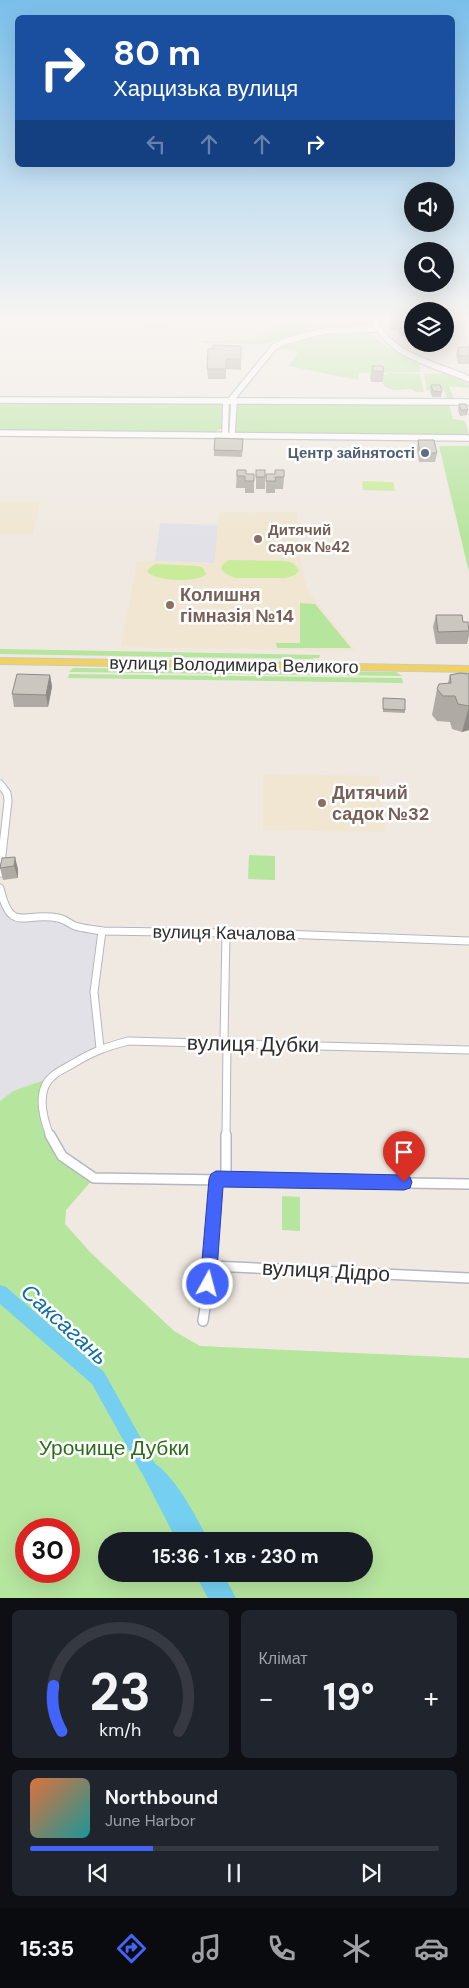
<!DOCTYPE html>
<html lang="uk">
<head>
<meta charset="utf-8">
<style>
  body { margin:0; font-family:"DM Sans",sans-serif; background:#20242c; color:#f1f3f6; height:100vh; display:flex; flex-direction:column; font-size:19px; white-space:nowrap }
  * { box-sizing:border-box; margin:0 }
  p { font-size:16px; color:#9ea1a6 }
  .icon { flex:none; width:28px; height:28px; fill:none; stroke:currentColor; stroke-width:2; stroke-linecap:round; stroke-linejoin:round }
  .map { position:relative; height:1598px; overflow:hidden }
  .side { display:flex; flex-direction:column; gap:12px; padding:12px; background:#0d0f14; flex:1 }
  .side>* { flex:none }
  .top-card { position:absolute; left:15px; top:15px; width:440px; height:152px; border-radius:8px; box-shadow:0 5px 20px #0002; background:#1a4fa0; color:#fff; overflow:hidden }
  .buttons { position:absolute; left:404px; top:182px; display:grid; gap:10px }
  .buttons a { display:grid; place-items:center; width:50px; height:50px; border-radius:50%; background:#171b24; box-shadow:0 5px 20px #0002; font-size:25px }
  .speed { position:absolute; left:15px; top:1518px; display:flex; gap:10px; font-size:25px; font-weight:700; text-align:center }
  .speed>* { display:grid; place-content:center; width:65px; height:65px; border-radius:50%; background:#171b24; box-shadow:0 5px 20px #0002; line-height:1 }
  .speed .limit { border:8px solid #d22; background:#fff; color:#111 }
  .pin { position:absolute; display:grid; place-items:center; width:42px; height:42px; color:#fff; margin:-51px -21px; border-radius:50% 50% 50% 0; rotate:-45deg; box-shadow:0 0 5px #0007 }
  .pin .icon { rotate:45deg }
  .me { position:absolute; width:55px; margin:-28px; rotate:7deg; stroke-linejoin:round; filter:drop-shadow(0 0 4px #0008) }
  .turn { display:flex; align-items:center; gap:18px; height:105px; padding:0 15px; font-size:22px }
  .turn .icon { width:65px; height:65px; stroke-width:2.5 }
  .turn b { display:block; font-size:35px; line-height:42px }
  .lanes { display:flex; align-items:center; height:48px; padding:0 15px; background:#0003; justify-content:center; gap:25px; direction:ltr }
  .lanes .off { opacity:.35 }
  .big { font-size:38px; font-weight:700; line-height:1.1 }
  .side .widget { flex:1; display:flex; flex-direction:column; justify-content:center; gap:8px; min-width:0; padding:0 18px; border-radius:8px; background:#20242c }
  .side .dial { align-items:center; gap:0 }
  .dial svg { height:130px; overflow:visible; fill:none; stroke:#363941; stroke-width:7; stroke-linecap:round; text-anchor:middle }
  .dial text { fill:#f1f3f6; stroke:none }
  .song { display:flex; align-items:center; gap:15px }
  .cover { width:60px; height:60px; border-radius:8px; background:linear-gradient(135deg,hsl(20 70% 55%),hsl(180 70% 35%)) }
  .played { height:5px; border-radius:2px; background:linear-gradient(90deg,#4264fb 30%,#363941 30%) }
  .keys { display:flex; justify-content:space-around; direction:ltr }
  .heat { display:flex; justify-content:space-between; align-items:center; font-size:28px; direction:ltr }
  .side .tiles { flex:1; display:grid; gap:12px; grid-template-columns:1fr 1fr }
  .widget:last-child { grid-column:span 2 }
  .trip { position:absolute; left:98px; top:1532px; width:275px; height:50px; border-radius:25px; background:#171b24; box-shadow:0 5px 20px #0002; font-weight:700; line-height:50px; text-align:center }
  .dock { display:flex; height:80px; justify-content:space-around; align-items:center; background:#090b0e; color:#9ea1a6 }
  .dock .icon { width:35px; height:35px }
  .dock .on { color:#4264fb }
  .dock b { font-size:22px; color:#f1f3f6 }
  .map>svg:first-child { display:block }
  .industrial { fill:#e3e1e8 }
  .education { fill:#f0e6d1 }
  .green { fill:#b6e59e; fill-rule:evenodd }
  .pitch { fill:#c9ec9a }
  .water { fill:#75cff0 }
  .lines { fill:none; stroke-linecap:round; stroke-linejoin:round }
  .river { fill:#75cff0; fill-rule:evenodd }
  .street-far2-casing { stroke:#b4b7c1; stroke-width:8 }
  .street-far1-casing { stroke:#b4b7c1; stroke-width:9 }
  .street-casing { stroke:#b4b7c1; stroke-width:12 }
  .secondary-casing { stroke:#b4b7c1; stroke-width:8 }
  .primary-casing { stroke:#c9c9c9; stroke-width:2 }
  .street-far2 { stroke:#fff; stroke-width:5.5 }
  .street-far1 { stroke:#fff; stroke-width:7 }
  .street { stroke:#fff; stroke-width:9 }
  .secondary { stroke:#fff; stroke-width:5.5 }
  .primary { fill:#f2d163; fill-rule:evenodd }
  .wall { fill:#afaba4 }
  .shaded-wall { fill:#8e8b86 }
  .building { fill:#cbc7bf; stroke:#8e8b86 }
  .route { fill:#4264fb; stroke:#2b41a3 }
  .service-dot { fill:#5c6f8a; stroke:#fff; stroke-width:2 }
  .education-dot { fill:#8d6e63; stroke:#fff; stroke-width:2 }
  .labels { text-anchor:middle; stroke-width:5; stroke-linejoin:round; paint-order:stroke }
  .far-service-label { font-size:15px; font-weight:bold; fill:#4e5e75; stroke:#fff; text-anchor:end }
  .far-education-label { font-size:15px; font-weight:bold; fill:#785e54; stroke:#fff; text-anchor:start }
  .education-label { font-size:18px; font-weight:bold; fill:#785e54; stroke:#fff; text-anchor:start }
  .street-label { font-size:18px; fill:#2e2e2e; stroke:#fff }
  .near-street-label { font-size:21px; fill:#2e2e2e; stroke:#fff }
  .near-park-label { font-size:21px; fill:#2c6e1b; stroke:#fff }
  .near-water-label { font-size:22px; font-style:italic; fill:#0d6fa3; stroke:#fff }
</style>
</head>
<body>
<div class="map">
<svg width="469" height="1598" viewBox="0 0 469 1598">
  <rect width="100%" height="100%" fill="#efe9e1"/>
  <g class="industrial">
    <polygon points="113,316 118,316 145,330 86,330 75,333 71,330"/>
    <polygon points="160,523 218,525 215,563 155,561"/>
    <polygon points="0,888 2,897 19,919 56,917 102,931 94,992 100,1048 47,1079 13,1091 0,1101"/>
  </g>
  <g class="education">
    <polygon points="118,316 172,316 184,322 159,331 146,330"/>
    <polygon points="0,501 40,501 32,534 0,534"/>
    <polygon points="219,512 297,512 299,554 306,586 311,595 357,651 121,647 137,561 215,563"/>
    <polygon points="263,774 379,776 385,832 263,830"/>
  </g>
  <g class="green">
    <polygon points="348,316 369,316 369,322 357,328 319,330 317,323 335,321"/>
    <polygon points="309,317 311,330 263,344 203,343 203,341 251,340 272,332 285,321"/>
    <polygon points="367,331 389,348 419,363 420,372 359,373 358,380 289,366 298,354 296,350 276,349 305,335"/>
    <path d="M390,373L420,374L424,392H416L411,389C401,389 389,393 382,383H384L382,376Z"/>
    <polygon points="424,374 448,374 469,385 469,388 449,386 454,399 447,399 444,390 427,390"/>
    <polygon points="0,401 219,403 224,406 223,428 215,432 0,430"/>
    <polygon points="234,401 448,402 453,419 465,421 469,436 232,435"/>
    <polygon points="439,446 469,446 469,572"/>
    <polygon points="300,603 315,604 351,648 277,648 276,643 300,643"/>
    <polygon points="0,649 320,655 319,658 309,659 0,654"/>
    <polygon points="73,668 396,672 402,676 69,672"/>
    <polygon points="69,674 402,678 403,683 68,678"/>
    <polygon points="249,855 275,856 275,880 248,879"/>
    <path d="M47,1079L43,1105L54,1146L94,1178L66,1210L65,1224L90,1252L174,1331L200,1346L469,1358V1598H0V1101L13,1091ZM26,1529H69V1571H26ZM106,1541H364V1574H106Z"/>
    <polygon points="282,1196 300,1197 300,1231 282,1230"/>
  </g>
  <g class="pitch">
    <polygon points="362,481 393,482 395,491 363,490"/>
    <polygon points="229,560 285,561 293,563 299,570 295,575 285,578 235,578 226,574 221,569 223,564"/>
    <path d="M155,564L198,566L203,568L206,574C198,583 154,582 147,571Z"/>
  </g>
  <g class="water">
    <path d="M140,1454C173,1469 192,1510 209,1541H177L142,1473Z"/>
    <polygon points="195,1574 223,1574 236,1598 208,1598"/>
  </g>
  <g class="lines">
    <polygon class="river" points="0,1285 6,1287 104,1372 153,1460 156,1466 153,1472 147,1475 141,1472 92,1384 0,1304"/>
    <defs>
      <polyline id="street-far2" points="0,784 1,786"/>
      <g id="street-far1">
        <polyline points="0,873 8,801 7,793 0,784"/>
        <path d="M0,888C11,935 24,911 58,918C65,919 69,924 75,926C84,929 93,929 102,931L282,934L469,941"/>
        <polyline points="226,933 224,1040 227,1043 226,1136"/>
        <polyline points="100,1048 94,992 102,931"/>
        <path d="M50,1136C43,1118 35,1089 54,1075C60,1070 68,1067 74,1063C94,1051 106,1047 128,1041L469,1050"/>
      </g>
      <g id="street">
        <polyline points="50,1135 62,1156 94,1178 469,1184"/>
        <polyline points="216,1179 211,1266 469,1278"/>
        <polyline points="226,1179 226,1135"/>
        <polyline points="203,1321 211,1266"/>
      </g>
      <g id="secondary">
        <path d="M373,316C385,355 435,364 469,379"/>
        <polyline points="0,400 469,402"/>
        <polyline points="230,401 274,347 286,341 324,331 376,329"/>
        <polyline points="0,433 469,438"/>
        <polyline points="225,435 226,402"/>
        <polyline points="232,435 234,401"/>
      </g>
      <polygon id="primary" points="0,658 469,666 469,672 0,664"/>
    </defs>
    <use href="#street-far2" class="street-far2-casing"/>
    <use href="#street-far1" class="street-far1-casing"/>
    <use href="#street" class="street-casing"/>
    <use href="#secondary" class="secondary-casing"/>
    <use href="#primary" class="primary-casing"/>
    <use href="#street-far2" class="street-far2"/>
    <use href="#street-far1" class="street-far1"/>
    <use href="#street" class="street"/>
    <use href="#secondary" class="secondary"/>
    <use href="#primary" class="primary"/>
  </g>
  <g class="wall">
    <polygon points="392,316 411,316 412,326 411,336 402,336 401,332 391,330 391,325"/>
    <polygon points="241,346 241,370 226,369 226,379 208,379 207,369"/>
    <polygon points="458,347 469,347 469,364 458,364 456,355"/>
    <polygon points="372,366 384,371 383,382 371,382 370,377"/>
    <polygon points="431,385 442,392 441,397 432,397 430,391"/>
    <polygon points="459,404 468,410 467,415 460,416 458,410"/>
    <polygon points="243,439 242,457 214,456 214,450"/>
    <polygon points="418,440 437,453 435,462 419,462 417,449"/>
    <polygon points="237,470 246,474 254,474 254,493 245,493 245,488 236,488"/>
    <rect x="256" y="470" width="9" height="19"/>
    <polygon points="266,474 284,477 283,489 275,489 275,493 266,493"/>
    <polygon points="436,615 463,622 469,627 469,636 467,644 436,644 433,627"/>
    <polygon points="469,674 469,730 462,732 452,729 450,722 437,721 432,715 437,689 448,683 450,675"/>
    <polygon points="50,675 52,687 48,707 14,707 12,694"/>
    <polygon points="383,698 405,710 405,713 383,712"/>
    <polygon points="2,858 18,869 18,878 3,880 0,868"/>
  </g>
  <g class="shaded-wall">
    <polygon points="50,675 52,687 48,707 46,695"/>
    <polygon points="469,706 469,730 462,732"/>
    <polygon points="15,857 18,869 18,878 14,866"/>
  </g>
  <g class="building">
    <polygon points="392,316 411,316 412,326 403,326 403,321 392,320"/>
    <polygon points="213,345 241,346 241,359 226,359 226,369 207,369 208,349 213,349"/>
    <polygon points="458,347 469,347 469,356 459,356"/>
    <polygon points="372,366 383,366 384,371 373,371"/>
    <polygon points="431,385 440,385 442,392 433,391"/>
    <polygon points="459,404 466,404 468,410 461,410"/>
    <polygon points="215,438 243,439 242,451 214,450"/>
    <polygon points="418,440 434,440 437,453 420,453"/>
    <polygon points="237,470 246,470 246,474 254,474 254,481 245,481 245,476 237,476"/>
    <rect x="256" y="470" width="9" height="7"/>
    <polygon points="275,470 284,470 284,477 275,477 276,481 266,481 266,474 275,474"/>
    <polygon points="436,615 462,615 463,622 468,622 469,631 438,632"/>
    <polygon points="460,673 469,674 469,706 458,704 455,696 443,696 437,689 439,684 451,683 450,675"/>
    <polygon points="17,674 50,675 46,695 12,694"/>
    <polygon points="383,698 405,699 405,710 383,709"/>
    <polygon points="15,857 14,866 0,868 2,858"/>
  </g>
  <linearGradient id="sky" x2="0" y2="1"><stop stop-color="#7abfeb"/><stop offset="0.59" stop-color="#f8f5f2"/><stop offset="1" stop-color="#f8f5f2" stop-opacity="0"/></linearGradient>
  <rect width="469" height="540" fill="url(#sky)"/>
  <polygon class="route" points="216,1171 404,1175 410,1177 412,1182 410,1188 404,1190 223,1187 216,1284 214,1290 208,1292 202,1290 200,1284 209,1179 211,1174"/>
  <circle class="service-dot" cx="425" cy="453" r="5"/>
  <g class="education-dot">
    <circle cx="258" cy="539" r="5"/>
    <circle cx="170" cy="605" r="5"/>
    <circle cx="322" cy="803" r="5"/>
  </g>
  <g class="labels">
    <g class="far-service-label">
      <text x="415" y="458">Центр зайнятості</text>
    </g>
    <g class="far-education-label">
      <text x="268" y="535">Дитячий<tspan x="268" dy="17">садок №42</tspan></text>
    </g>
    <g class="education-label">
      <text x="180" y="601">Колишня<tspan x="180" dy="21">гімназія №14</tspan></text>
      <text x="332" y="799">Дитячий<tspan x="332" dy="21">садок №32</tspan></text>
    </g>
    <g class="street-label">
      <text transform="translate(234 665) rotate(1)" y="6">вулиця Володимира Великого</text>
      <text transform="translate(224 933) rotate(1)" y="6">вулиця Качалова</text>
    </g>
    <g class="near-street-label">
      <text transform="translate(253 1044) rotate(1)" y="7">вулиця Дубки</text>
      <text transform="translate(326 1271) rotate(3)" y="7">вулиця Дідро</text>
    </g>
    <g class="near-park-label">
      <text x="114" y="1455">Урочище Дубки</text>
    </g>
    <g class="near-water-label">
      <text transform="translate(65 1324) rotate(42)" y="8">Саксагань</text>
    </g>
  </g>
</svg>
<div class="buttons">
<a><svg class="icon" aria-label="sound" viewBox="0 0 24 24"><path d="M4 9h4l5-4v14l-5-4H4zM17 9q2 3 0 6"/></svg></a>
<a><svg class="icon" aria-label="search" viewBox="0 0 24 24"><circle cx="10" cy="10" r="6"/><path d="M15 15l6 6"/></svg></a>
<a><svg class="icon" aria-label="layers" viewBox="0 0 24 24"><path d="M12 4l9 5-9 5-9-5zM3 14l9 5 9-5"/></svg></a>
</div>
<div class="speed"><div class="limit">30</div></div>
<div class="pin" style="left:404px;top:1182px;background:#d93025"><svg class="icon" aria-label="arrive" viewBox="0 0 24 24"><path d="M6 21V4h12l-3 4 3 4H6"/></svg></div>
<svg class="me" style="left:208px;top:1284px" viewBox="-20 -20 40 40"><circle r="17" fill="#4264fb" stroke="#fff" stroke-width="3"/><path d="M0-11L8 9 0 5-8 9z" fill="#fff"/></svg>
<div class="trip">15:36 · 1 хв · 230 m</div>
<div class="top-card">
<div class="turn"><svg class="icon" aria-label="right" viewBox="0 0 24 24"><path d="M7 20v-9h11M14 6l5 5-5 5"/></svg><div><b>80 m</b>Харцизька вулиця</div></div>
<div class="lanes"><svg class="icon off" aria-label="left" viewBox="0 0 24 24"><path d="M17 20v-9H6M10 6l-5 5 5 5"/></svg><svg class="icon off" aria-label="ahead" viewBox="0 0 24 24"><path d="M12 20V5M6 11l6-6 6 6"/></svg><svg class="icon off" aria-label="ahead" viewBox="0 0 24 24"><path d="M12 20V5M6 11l6-6 6 6"/></svg><svg class="icon" aria-label="right" viewBox="0 0 24 24"><path d="M7 20v-9h11M14 6l5 5-5 5"/></svg></div>
</div>
</div>
<section class="side">
<div class="tiles">
<div class="widget dial"><svg viewBox="0 0 100 80">
<path d="M14 69A42 42 0 1 1 86 69"/>
<path d="M14 69A42 42 0 0 1 9 41" stroke="#4264fb"/>
<text x="50" y="56" font-size="32" font-weight="700">23</text>
<text x="50" y="72" font-size="11">km/h</text>
</svg></div>
<div class="widget"><p>Клімат</p>
<div class="heat"><a>−</a><b class="big">19°</b><a>+</a></div>
</div>
<div class="widget">
<div class="song"><i class="cover"></i><div><b>Northbound</b><p>June Harbor</p></div></div>
<div class="played"></div>
<div class="keys"><svg class="icon" aria-label="previous" viewBox="0 0 24 24"><path d="M18 5L8 12l10 7zM5 5v14"/></svg><svg class="icon" aria-label="pause" viewBox="0 0 24 24"><path d="M8 5v14M16 5v14"/></svg><svg class="icon" aria-label="next" viewBox="0 0 24 24"><path d="M6 5l10 7-10 7zM19 5v14"/></svg></div>
</div>
</div>
</section>
<nav class="dock">
<b>15:35</b>
<svg class="icon on" aria-label="directions" viewBox="0 0 24 24"><path d="M12 3l9 9-9 9-9-9zM9 14v-3h6M13 9l2 2-2 2"/></svg>
<svg class="icon" aria-label="music" viewBox="0 0 24 24"><path d="M9 18V5l10-2v13"/><circle cx="6" cy="18" r="3"/><circle cx="16" cy="16" r="3"/></svg>
<svg class="icon" aria-label="phone" viewBox="0 0 24 24"><path d="M5 4h4l2 5-3 2q2 4 5 5l2-3 5 2v4C11 20 4 13 5 4z"/></svg>
<svg class="icon" aria-label="climate" viewBox="0 0 24 24"><path d="M12 3v18M4 7l16 10M4 17L20 7"/></svg>
<svg class="icon" aria-label="car" viewBox="0 0 24 24"><path d="M5 17H2v-5l4-1 3-4h7l3 4 3 1v5h-3M9 17h6M6 11h13"/><circle cx="7" cy="17" r="2"/><circle cx="17" cy="17" r="2"/></svg>
</nav>
</body>
</html>
